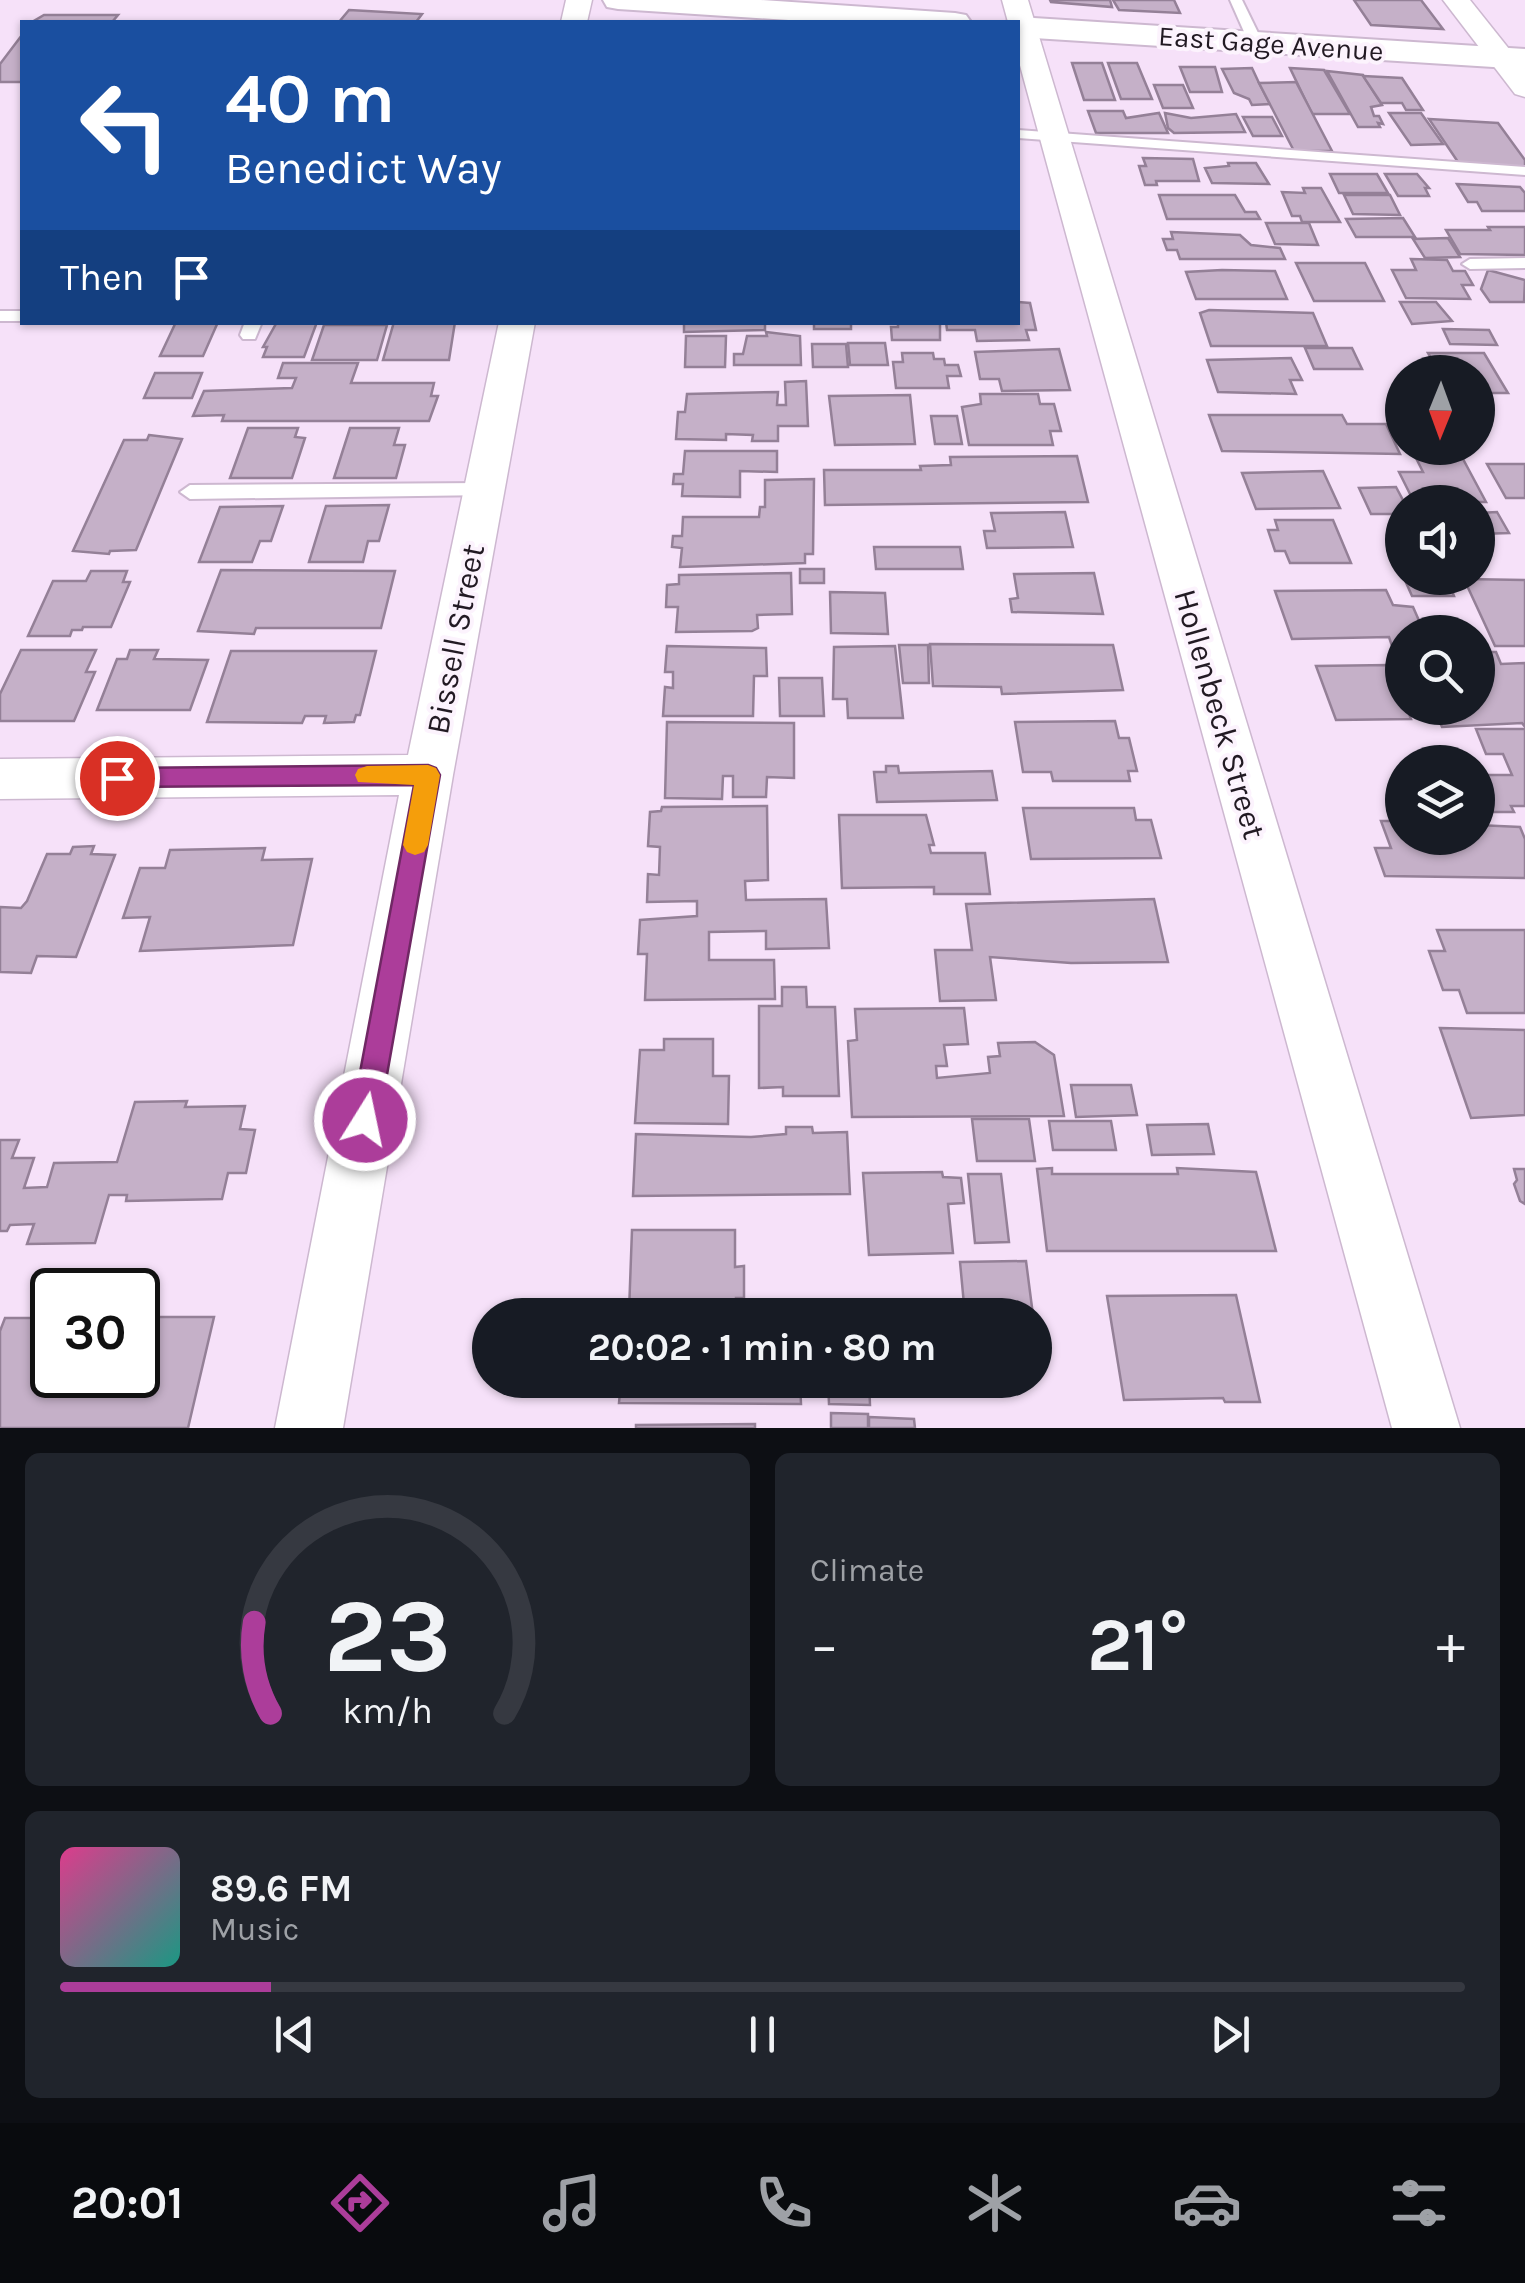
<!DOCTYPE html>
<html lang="en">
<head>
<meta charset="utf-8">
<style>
  body { margin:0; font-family:Karla,sans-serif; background:#20242c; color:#f1f3f6; height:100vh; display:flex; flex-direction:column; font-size:38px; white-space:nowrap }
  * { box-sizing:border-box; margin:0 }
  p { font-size:32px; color:#9ea1a6 }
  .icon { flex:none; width:55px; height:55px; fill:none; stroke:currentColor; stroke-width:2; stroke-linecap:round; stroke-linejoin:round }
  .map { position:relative; height:1428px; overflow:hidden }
  .drawer { display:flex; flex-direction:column; gap:25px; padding:25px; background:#0d0f14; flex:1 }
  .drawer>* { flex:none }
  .banner { position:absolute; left:20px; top:20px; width:1000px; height:305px; border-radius:0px; box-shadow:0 2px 8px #0004; background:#1a4fa0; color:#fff; overflow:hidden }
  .needle { width:65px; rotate:181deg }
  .fabs { position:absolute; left:1385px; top:355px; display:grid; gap:20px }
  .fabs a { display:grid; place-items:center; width:110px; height:110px; border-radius:50%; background:#171b24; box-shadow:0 2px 8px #0004; font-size:50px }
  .speed { position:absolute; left:30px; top:1268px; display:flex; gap:20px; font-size:50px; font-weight:700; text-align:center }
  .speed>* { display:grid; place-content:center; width:130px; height:130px; border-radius:50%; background:#171b24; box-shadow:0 2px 8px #0004; line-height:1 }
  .speed .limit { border:5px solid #111; border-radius:15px; background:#fff; color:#111 }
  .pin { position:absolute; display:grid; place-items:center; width:85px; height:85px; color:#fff; margin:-42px; border:5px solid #fff; border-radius:50%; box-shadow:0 2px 10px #0007 }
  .me { position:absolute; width:110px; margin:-55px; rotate:10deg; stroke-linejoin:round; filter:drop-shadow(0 0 8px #0008) }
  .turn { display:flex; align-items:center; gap:35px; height:210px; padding:0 40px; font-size:45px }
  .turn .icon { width:130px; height:130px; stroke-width:2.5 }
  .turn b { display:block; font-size:70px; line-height:85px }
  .then { display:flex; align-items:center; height:95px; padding:0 40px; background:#0003; gap:20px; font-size:38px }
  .big { font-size:75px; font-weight:700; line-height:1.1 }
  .drawer .widget { flex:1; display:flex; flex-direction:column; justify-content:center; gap:15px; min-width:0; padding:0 35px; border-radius:15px; background:#20242c }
  .drawer .dial { align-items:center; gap:0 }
  .dial svg { height:260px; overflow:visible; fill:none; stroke:#363941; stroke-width:7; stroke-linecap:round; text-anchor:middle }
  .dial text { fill:#f1f3f6; stroke:none }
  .song { display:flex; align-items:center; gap:30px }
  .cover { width:120px; height:120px; border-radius:15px; background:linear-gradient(135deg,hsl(330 70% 55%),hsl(170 70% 35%)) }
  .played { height:10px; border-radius:5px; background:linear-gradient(90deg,#ac3d9a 15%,#363941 15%) }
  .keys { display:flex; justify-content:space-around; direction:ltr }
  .heat { display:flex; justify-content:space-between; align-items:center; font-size:55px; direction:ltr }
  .drawer .tiles { flex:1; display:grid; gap:25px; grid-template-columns:1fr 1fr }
  .widget:last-child { grid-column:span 2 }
  .trip { position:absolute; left:472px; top:1298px; width:580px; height:100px; border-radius:50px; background:#171b24; box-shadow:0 2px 8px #0004; font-weight:700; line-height:100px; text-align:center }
  .tabs { display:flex; height:160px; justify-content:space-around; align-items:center; background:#090b0e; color:#9ea1a6 }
  .tabs .icon { width:70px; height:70px }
  .tabs .active { color:#ac3d9a }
  .tabs b { font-size:45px; color:#f1f3f6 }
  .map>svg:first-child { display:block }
  .building { fill:#c5b0c8; stroke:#948097; stroke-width:2.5 }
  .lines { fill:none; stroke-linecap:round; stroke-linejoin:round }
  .lane-casing { stroke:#cdb8d0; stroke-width:4 }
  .street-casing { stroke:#cdb8d0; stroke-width:3 }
  .secondary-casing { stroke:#cdb8d0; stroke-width:4 }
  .lane { fill:#fff; fill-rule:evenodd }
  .street { fill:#fff; fill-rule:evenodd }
  .secondary { fill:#fff; fill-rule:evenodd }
  .route { fill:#ac3d9a; stroke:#702864; stroke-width:2.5 }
  .slow { fill:#f59e0b }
  .labels { text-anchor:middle; stroke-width:8; stroke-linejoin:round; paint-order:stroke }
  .far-street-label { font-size:28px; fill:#221a23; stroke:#fcf3fd }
  .street-label { font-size:32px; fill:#221a23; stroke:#fcf3fd }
</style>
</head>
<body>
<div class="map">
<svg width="1525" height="1428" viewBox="0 0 1525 1428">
  <rect width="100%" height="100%" fill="#f6e1f9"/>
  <g class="building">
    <polygon points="1050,0 1110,0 1112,7 1051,2"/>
    <polygon points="1113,0 1174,0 1180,13 1119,10"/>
    <polygon points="1354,0 1421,0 1443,29 1371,25"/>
    <polygon points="349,10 422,14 416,22 339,22"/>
    <polygon points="44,15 118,15 113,21 118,22 32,22"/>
    <polygon points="22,35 22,82 0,82 0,64"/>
    <polygon points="1072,63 1102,63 1115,100 1084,100"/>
    <polygon points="1108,63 1137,63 1152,99 1121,99"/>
    <polygon points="1180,67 1215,67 1222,92 1190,92"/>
    <polygon points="1252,68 1259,83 1270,104 1252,105 1249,99 1234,93 1222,69"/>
    <polygon points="1290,68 1324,70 1350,114 1312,114"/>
    <polygon points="1327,71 1363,75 1382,105 1371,107 1374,116 1379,116 1383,124 1378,123 1380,127 1358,127"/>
    <polygon points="1363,76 1402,78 1423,110 1406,110 1402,103 1381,103"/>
    <polygon points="1296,82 1332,151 1294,151 1259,83"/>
    <polygon points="1154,85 1183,85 1193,108 1163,108"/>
    <polygon points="1088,111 1123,111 1126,118 1159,113 1168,133 1096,133"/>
    <polygon points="1165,113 1191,118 1236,114 1245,132 1174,133 1168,128"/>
    <polygon points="1389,113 1421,113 1443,144 1411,145"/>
    <polygon points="1243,117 1272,117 1282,136 1253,136"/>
    <polygon points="1429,119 1498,123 1525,160 1525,168 1458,162"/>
    <polygon points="1143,158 1193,159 1199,181 1156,181 1157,185 1145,185 1139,166 1146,166"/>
    <polygon points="1228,163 1256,163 1269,184 1212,183 1205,168 1229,166"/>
    <polygon points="1330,174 1377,174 1388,193 1339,193"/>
    <polygon points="1385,174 1417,174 1429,188 1425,188 1429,196 1398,196"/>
    <polygon points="1457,184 1520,187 1525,193 1525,211 1482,211 1477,202 1468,202"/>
    <polygon points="1303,188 1321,188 1340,222 1302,222 1300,216 1292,216 1282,192 1305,193"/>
    <polygon points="1159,195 1235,195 1245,212 1256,212 1260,219 1167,219"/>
    <polygon points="1344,195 1390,195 1400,215 1353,214"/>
    <polygon points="1403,218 1415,237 1356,237 1346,219"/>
    <polygon points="1266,223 1309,223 1318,245 1275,244"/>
    <polygon points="1488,227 1525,227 1525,255 1460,254 1446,230 1490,230"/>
    <polygon points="1171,232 1240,235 1251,245 1280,248 1285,259 1180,259 1177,250 1167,250 1163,239 1173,239"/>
    <polygon points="1448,238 1460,257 1425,258 1413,239"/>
    <polygon points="1411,259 1447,260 1453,271 1465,271 1473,285 1462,285 1470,299 1406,298 1392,270 1416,270"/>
    <polygon points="1296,263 1365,263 1384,301 1314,301"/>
    <polygon points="1222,270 1275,271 1287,299 1196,299 1186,272"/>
    <polygon points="1488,270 1525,280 1524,302 1490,302 1481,289"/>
    <polygon points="1018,302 1030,303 1036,330 1026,330 1029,340 977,341 975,330 947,330 946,322 1018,322"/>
    <polygon points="1400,302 1436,302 1452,321 1412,324"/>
    <polygon points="1209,310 1313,313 1327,346 1211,346 1200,313"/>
    <polygon points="176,322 218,322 203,356 160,356"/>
    <polygon points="277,322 317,322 304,357 263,357 267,347 263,347"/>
    <polygon points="394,322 455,322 449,360 383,360"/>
    <polygon points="684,322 765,322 765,330 684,332"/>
    <rect x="814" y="322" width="37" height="7"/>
    <polygon points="898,322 940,322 940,340 892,340 891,327 898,327"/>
    <polygon points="324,325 387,325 377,360 312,360"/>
    <polygon points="1443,329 1489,330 1497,345 1450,344"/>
    <polygon points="766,332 800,336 801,365 734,365 734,354 743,354 747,336 767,336"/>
    <polygon points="686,336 726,336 725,367 685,367"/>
    <polygon points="848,343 885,343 888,365 850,365"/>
    <polygon points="812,344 846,344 848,367 813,367"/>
    <polygon points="1305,348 1352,348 1362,369 1314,369"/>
    <polygon points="1059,349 1070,390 1002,391 999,379 980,379 975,352"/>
    <polygon points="902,353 933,353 934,359 944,359 945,365 958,365 961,376 947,376 949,388 896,388 893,362 903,362"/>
    <polygon points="1428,353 1484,353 1508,393 1478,393 1478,372 1439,372"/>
    <polygon points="1291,358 1302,380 1290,380 1296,394 1218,392 1207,360"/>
    <polygon points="283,363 358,363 351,383 434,383 431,396 438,396 429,421 222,421 224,415 193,416 204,391 292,388 296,378 278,378"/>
    <polygon points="155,373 202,373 192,398 144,398"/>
    <polygon points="806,381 808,426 778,426 778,441 752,441 753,435 726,434 726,440 676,439 678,412 685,412 687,394 778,392 777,405 786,405 785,382"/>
    <polygon points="980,394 1038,394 1040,404 1054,404 1061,431 1050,431 1053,445 969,445 962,407 981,404"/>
    <polygon points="910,395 915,444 835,445 829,396"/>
    <polygon points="1209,415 1342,415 1347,424 1386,424 1400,454 1222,451"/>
    <polygon points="931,416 957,416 962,444 935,444"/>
    <polygon points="248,428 298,428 295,437 305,438 292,478 230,478"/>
    <polygon points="350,428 399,428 394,445 405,445 396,478 334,478"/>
    <polygon points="149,435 182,439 136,550 110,551 109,554 73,551 124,440 147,440"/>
    <polygon points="685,451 777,451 777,472 740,471 740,497 682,496 683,484 673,484 674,474 683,474"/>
    <polygon points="1077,456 1088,502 825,505 824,470 921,470 920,466 951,465 950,457"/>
    <polygon points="1463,459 1486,502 1414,502 1399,472 1423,472 1417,460"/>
    <polygon points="1487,464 1525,464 1525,498 1506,498"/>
    <polygon points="1323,471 1340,508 1256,509 1242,473"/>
    <polygon points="814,479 813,554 805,554 805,563 680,567 682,548 672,547 673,536 682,536 683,517 759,517 760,507 765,507 765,480"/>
    <polygon points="1396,487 1404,502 1402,514 1371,514 1359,488"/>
    <polygon points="389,505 379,541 368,541 363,562 309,562 326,506"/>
    <polygon points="283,506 271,541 260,541 252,562 199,562 220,507"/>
    <polygon points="1065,512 1073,547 987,548 984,531 995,531 991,513"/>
    <polygon points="1497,512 1509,533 1478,534 1478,513"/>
    <polygon points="1275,520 1333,520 1351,563 1290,563 1285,551 1275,551 1268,530 1278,530"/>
    <polygon points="874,547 960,547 963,569 876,569"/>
    <rect x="800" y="569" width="24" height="14"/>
    <polygon points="221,570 395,571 381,628 256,628 254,634 198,631"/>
    <polygon points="91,571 127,571 123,582 130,582 111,627 83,627 82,630 72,630 70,636 28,636 53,581 86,581"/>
    <polygon points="791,573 792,614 757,615 758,628 752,631 676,632 678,607 666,607 667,585 679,584 679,575"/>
    <polygon points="1094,573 1103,614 1012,612 1010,599 1018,598 1014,574"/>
    <polygon points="1404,578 1447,578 1454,596 1412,596"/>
    <polygon points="1464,579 1525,580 1525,646 1495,646"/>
    <polygon points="1386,590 1393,605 1413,607 1424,632 1402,632 1402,646 1392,646 1389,637 1292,639 1275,591"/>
    <polygon points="830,592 885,593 888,634 831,633"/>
    <polygon points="930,644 1113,645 1123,690 1002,694 1001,687 933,686"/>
    <polygon points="899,645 928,645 929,683 903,683"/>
    <polygon points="667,646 766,648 767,676 754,676 753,716 663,716 665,687 673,688 673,672 665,672"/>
    <polygon points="895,646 903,718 848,718 847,699 833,699 834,647"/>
    <polygon points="21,650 96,650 86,672 95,672 74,721 0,721 0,694"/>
    <polygon points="130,650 158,650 154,659 208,660 190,710 97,710 117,659 127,659"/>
    <polygon points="231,651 376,651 360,715 356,715 354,722 324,723 326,716 305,716 302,723 207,722"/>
    <polygon points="1478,652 1496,652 1501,664 1525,663 1525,727 1522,723 1442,727 1434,708 1478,708 1478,685 1483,684 1478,673"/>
    <polygon points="1389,665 1402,708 1407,708 1411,719 1336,720 1316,666"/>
    <polygon points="779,678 822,678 824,716 780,716"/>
    <polygon points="1115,721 1119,738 1129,738 1137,771 1128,771 1130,781 1053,781 1051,772 1023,772 1015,722"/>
    <polygon points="667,722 794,723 794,778 767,777 766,797 733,797 733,776 723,776 722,799 665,798"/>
    <polygon points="1476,729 1525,729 1525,806 1511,806 1514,812 1478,812 1478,775 1512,775 1503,754 1486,754"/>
    <polygon points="886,766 898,766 899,773 992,771 997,800 877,802 874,772 886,772"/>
    <polygon points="767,806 768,880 745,881 746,900 826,899 829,948 766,949 766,931 709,932 709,960 774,960 775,999 645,1000 647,954 638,954 640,920 697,916 697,901 647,902 648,874 659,875 660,847 648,846 650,812 661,811 662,807"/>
    <polygon points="1023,808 1134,808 1136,820 1151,820 1161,858 1031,859"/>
    <polygon points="839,815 926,815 934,845 929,845 931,853 985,853 990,894 934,894 934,887 842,888"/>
    <polygon points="1381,821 1402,821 1402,838 1478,838 1478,825 1520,827 1525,839 1525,878 1385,876 1375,848 1391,848"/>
    <polygon points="94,846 91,854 115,855 76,957 37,956 31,973 0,972 0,907 21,908 27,901 47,854 70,854 73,847"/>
    <polygon points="265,848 262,860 312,859 293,945 140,951 150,917 123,918 140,868 165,868 170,850"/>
    <polygon points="1154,899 1168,962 1071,963 990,957 996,1000 940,1001 935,950 972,950 966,904"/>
    <polygon points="1437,930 1525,930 1525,1013 1467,1013 1459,990 1443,990 1429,951 1445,951"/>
    <polygon points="782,987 806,987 807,1007 835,1007 839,1096 783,1096 783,1087 759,1088 759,1006 782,1006"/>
    <polygon points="964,1008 968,1044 944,1045 947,1066 936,1066 937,1078 990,1073 988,1057 1000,1056 998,1043 1035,1042 1054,1055 1064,1116 852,1117 848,1041 857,1040 855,1009"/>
    <polygon points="1440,1028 1525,1030 1525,1115 1471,1118"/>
    <polygon points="664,1039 713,1039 713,1076 729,1076 728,1124 635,1123 640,1050 664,1050"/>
    <polygon points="1071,1085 1131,1085 1137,1115 1076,1117"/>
    <polygon points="187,1101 185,1107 245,1106 240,1129 255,1130 246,1173 228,1173 222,1199 126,1201 127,1195 109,1195 95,1243 27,1244 34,1224 10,1225 7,1231 0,1231 0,1140 19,1140 12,1158 34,1158 24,1188 47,1187 54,1163 117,1162 135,1102"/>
    <polygon points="972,1119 1029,1119 1035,1161 977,1161"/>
    <polygon points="1049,1121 1111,1121 1116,1150 1053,1150"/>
    <polygon points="1208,1124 1214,1154 1152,1155 1147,1125"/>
    <polygon points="786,1127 812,1127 813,1133 847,1132 850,1194 633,1196 636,1134 751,1137 786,1134"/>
    <polygon points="1052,1168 1052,1174 1178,1174 1177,1168 1256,1172 1276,1251 1047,1251 1037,1169"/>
    <polygon points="1514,1169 1525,1169 1525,1204 1520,1201 1514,1184 1517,1180"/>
    <polygon points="942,1172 943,1177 961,1178 964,1203 948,1204 953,1253 869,1255 863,1173"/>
    <polygon points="968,1174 1001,1174 1009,1242 975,1243"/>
    <polygon points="632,1230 735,1230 735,1267 744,1266 744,1298 736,1298 736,1311 629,1312"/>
    <polygon points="1026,1261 1033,1315 965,1315 960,1262"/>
    <polygon points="1236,1295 1260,1402 1225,1402 1223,1398 1124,1400 1107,1296"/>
    <polygon points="138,1317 214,1317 188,1428 0,1428 0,1331 5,1318 52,1318 52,1375 138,1375"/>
    <polygon points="621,1380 800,1380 801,1404 619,1403"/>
    <polygon points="828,1380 869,1380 870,1405 829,1404"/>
    <polygon points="831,1413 868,1414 868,1428 831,1428"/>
    <polygon points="869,1417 914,1419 915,1428 869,1428"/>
    <polygon points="755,1424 755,1428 636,1428 636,1425"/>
  </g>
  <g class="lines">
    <defs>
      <g id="lane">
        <polygon points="1230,0 1242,0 1263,43 1261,46 1249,43"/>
        <polygon points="1018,130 1525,167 1525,175 1018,138"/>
        <polygon points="1525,258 1525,268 1470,269 1462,264 1470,259"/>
        <rect x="0" y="311" width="22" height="10"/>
        <polygon points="245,322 262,322 255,339 243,339 240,335"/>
        <polygon points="484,483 491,485 494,490 491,495 190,499 180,492 190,485"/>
      </g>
      <g id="street">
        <polygon points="566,0 592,0 587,22 561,22"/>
        <polygon points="1002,0 1028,0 1460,1428 1392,1428 1018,58 1018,22 1008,22"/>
        <polygon points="1443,0 1470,0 1525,69 1525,97 1515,94"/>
        <polygon points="499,322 535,322 453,775 343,1428 275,1428 399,795 0,799 0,759 408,755"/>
      </g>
      <g id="secondary">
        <polygon points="603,0 761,0 955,13 966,15 971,22 819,22 618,9 607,7"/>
        <polygon points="1018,17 1525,49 1525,69 1018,37 1018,22 1005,22"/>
      </g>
    </defs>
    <use href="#lane" class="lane-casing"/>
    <use href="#street" class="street-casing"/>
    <use href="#secondary" class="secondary-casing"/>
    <use href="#lane" class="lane"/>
    <use href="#street" class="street"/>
    <use href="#secondary" class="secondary"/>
  </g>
  <polygon class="route" points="428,765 436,768 440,775 379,1120 375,1130 365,1135 355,1130 351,1120 414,785 117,787 108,785 105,778 108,771 117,768"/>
  <polygon class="slow" points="428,765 436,768 440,775 428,845 424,852 415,855 407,852 403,845 414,785 358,782 355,775 358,769 367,766"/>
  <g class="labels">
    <g class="far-street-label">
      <text transform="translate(1271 43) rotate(4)" y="10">East Gage Avenue</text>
    </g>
    <g class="street-label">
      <text transform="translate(455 639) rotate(-79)" y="11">Bissell Street</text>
      <text transform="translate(1220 714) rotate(74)" y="11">Hollenbeck Street</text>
    </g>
  </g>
</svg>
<div class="fabs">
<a><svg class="needle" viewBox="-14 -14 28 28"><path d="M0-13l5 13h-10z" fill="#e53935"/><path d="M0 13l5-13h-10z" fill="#9ea1a6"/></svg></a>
<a><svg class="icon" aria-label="sound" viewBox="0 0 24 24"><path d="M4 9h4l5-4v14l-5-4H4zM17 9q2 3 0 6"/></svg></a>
<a><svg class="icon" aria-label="search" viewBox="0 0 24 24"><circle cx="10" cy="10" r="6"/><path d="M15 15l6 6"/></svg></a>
<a><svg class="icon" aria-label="layers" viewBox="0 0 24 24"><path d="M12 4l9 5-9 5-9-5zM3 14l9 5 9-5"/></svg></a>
</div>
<div class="speed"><div class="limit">30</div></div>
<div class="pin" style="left:117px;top:778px;background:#d93025"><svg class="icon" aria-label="arrive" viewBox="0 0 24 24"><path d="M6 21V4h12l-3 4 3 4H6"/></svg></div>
<svg class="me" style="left:365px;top:1120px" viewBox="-20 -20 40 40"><circle r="17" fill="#ac3d9a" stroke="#fff" stroke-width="3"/><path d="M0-11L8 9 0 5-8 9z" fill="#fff"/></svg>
<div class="trip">20:02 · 1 min · 80 m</div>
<div class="banner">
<div class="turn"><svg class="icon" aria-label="left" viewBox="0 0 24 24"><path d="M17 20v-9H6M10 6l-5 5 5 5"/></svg><div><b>40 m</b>Benedict Way</div></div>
<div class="then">Then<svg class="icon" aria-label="arrive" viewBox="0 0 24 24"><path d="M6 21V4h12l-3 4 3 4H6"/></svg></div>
</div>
</div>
<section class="drawer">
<div class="tiles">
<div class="widget dial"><svg viewBox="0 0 100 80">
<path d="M14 69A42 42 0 1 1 86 69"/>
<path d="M14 69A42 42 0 0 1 9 41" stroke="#ac3d9a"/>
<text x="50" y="56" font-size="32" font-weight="700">23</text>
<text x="50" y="72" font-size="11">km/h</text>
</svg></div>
<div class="widget"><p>Climate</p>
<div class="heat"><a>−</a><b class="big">21°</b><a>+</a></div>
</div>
<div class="widget">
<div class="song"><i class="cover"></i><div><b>89.6 FM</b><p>Music</p></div></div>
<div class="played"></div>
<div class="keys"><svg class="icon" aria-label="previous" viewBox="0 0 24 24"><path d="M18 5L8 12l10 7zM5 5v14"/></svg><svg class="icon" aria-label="pause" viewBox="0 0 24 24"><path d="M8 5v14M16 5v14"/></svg><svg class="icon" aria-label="next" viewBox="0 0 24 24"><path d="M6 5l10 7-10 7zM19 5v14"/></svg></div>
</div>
</div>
</section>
<nav class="tabs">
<b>20:01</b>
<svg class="icon active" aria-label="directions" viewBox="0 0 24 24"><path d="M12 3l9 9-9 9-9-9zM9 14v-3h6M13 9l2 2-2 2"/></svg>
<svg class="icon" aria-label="music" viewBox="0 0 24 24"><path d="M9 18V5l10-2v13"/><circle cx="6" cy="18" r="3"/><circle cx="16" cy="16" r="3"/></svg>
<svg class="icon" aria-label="phone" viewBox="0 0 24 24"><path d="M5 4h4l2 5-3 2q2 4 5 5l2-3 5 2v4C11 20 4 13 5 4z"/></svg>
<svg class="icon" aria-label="climate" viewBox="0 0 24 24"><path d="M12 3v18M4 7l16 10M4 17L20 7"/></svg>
<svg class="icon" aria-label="car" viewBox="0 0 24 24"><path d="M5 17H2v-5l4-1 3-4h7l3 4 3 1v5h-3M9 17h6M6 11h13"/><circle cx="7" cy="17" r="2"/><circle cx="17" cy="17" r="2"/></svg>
<svg class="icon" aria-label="filters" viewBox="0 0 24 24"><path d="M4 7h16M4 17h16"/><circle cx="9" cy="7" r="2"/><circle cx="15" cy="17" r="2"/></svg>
</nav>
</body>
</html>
